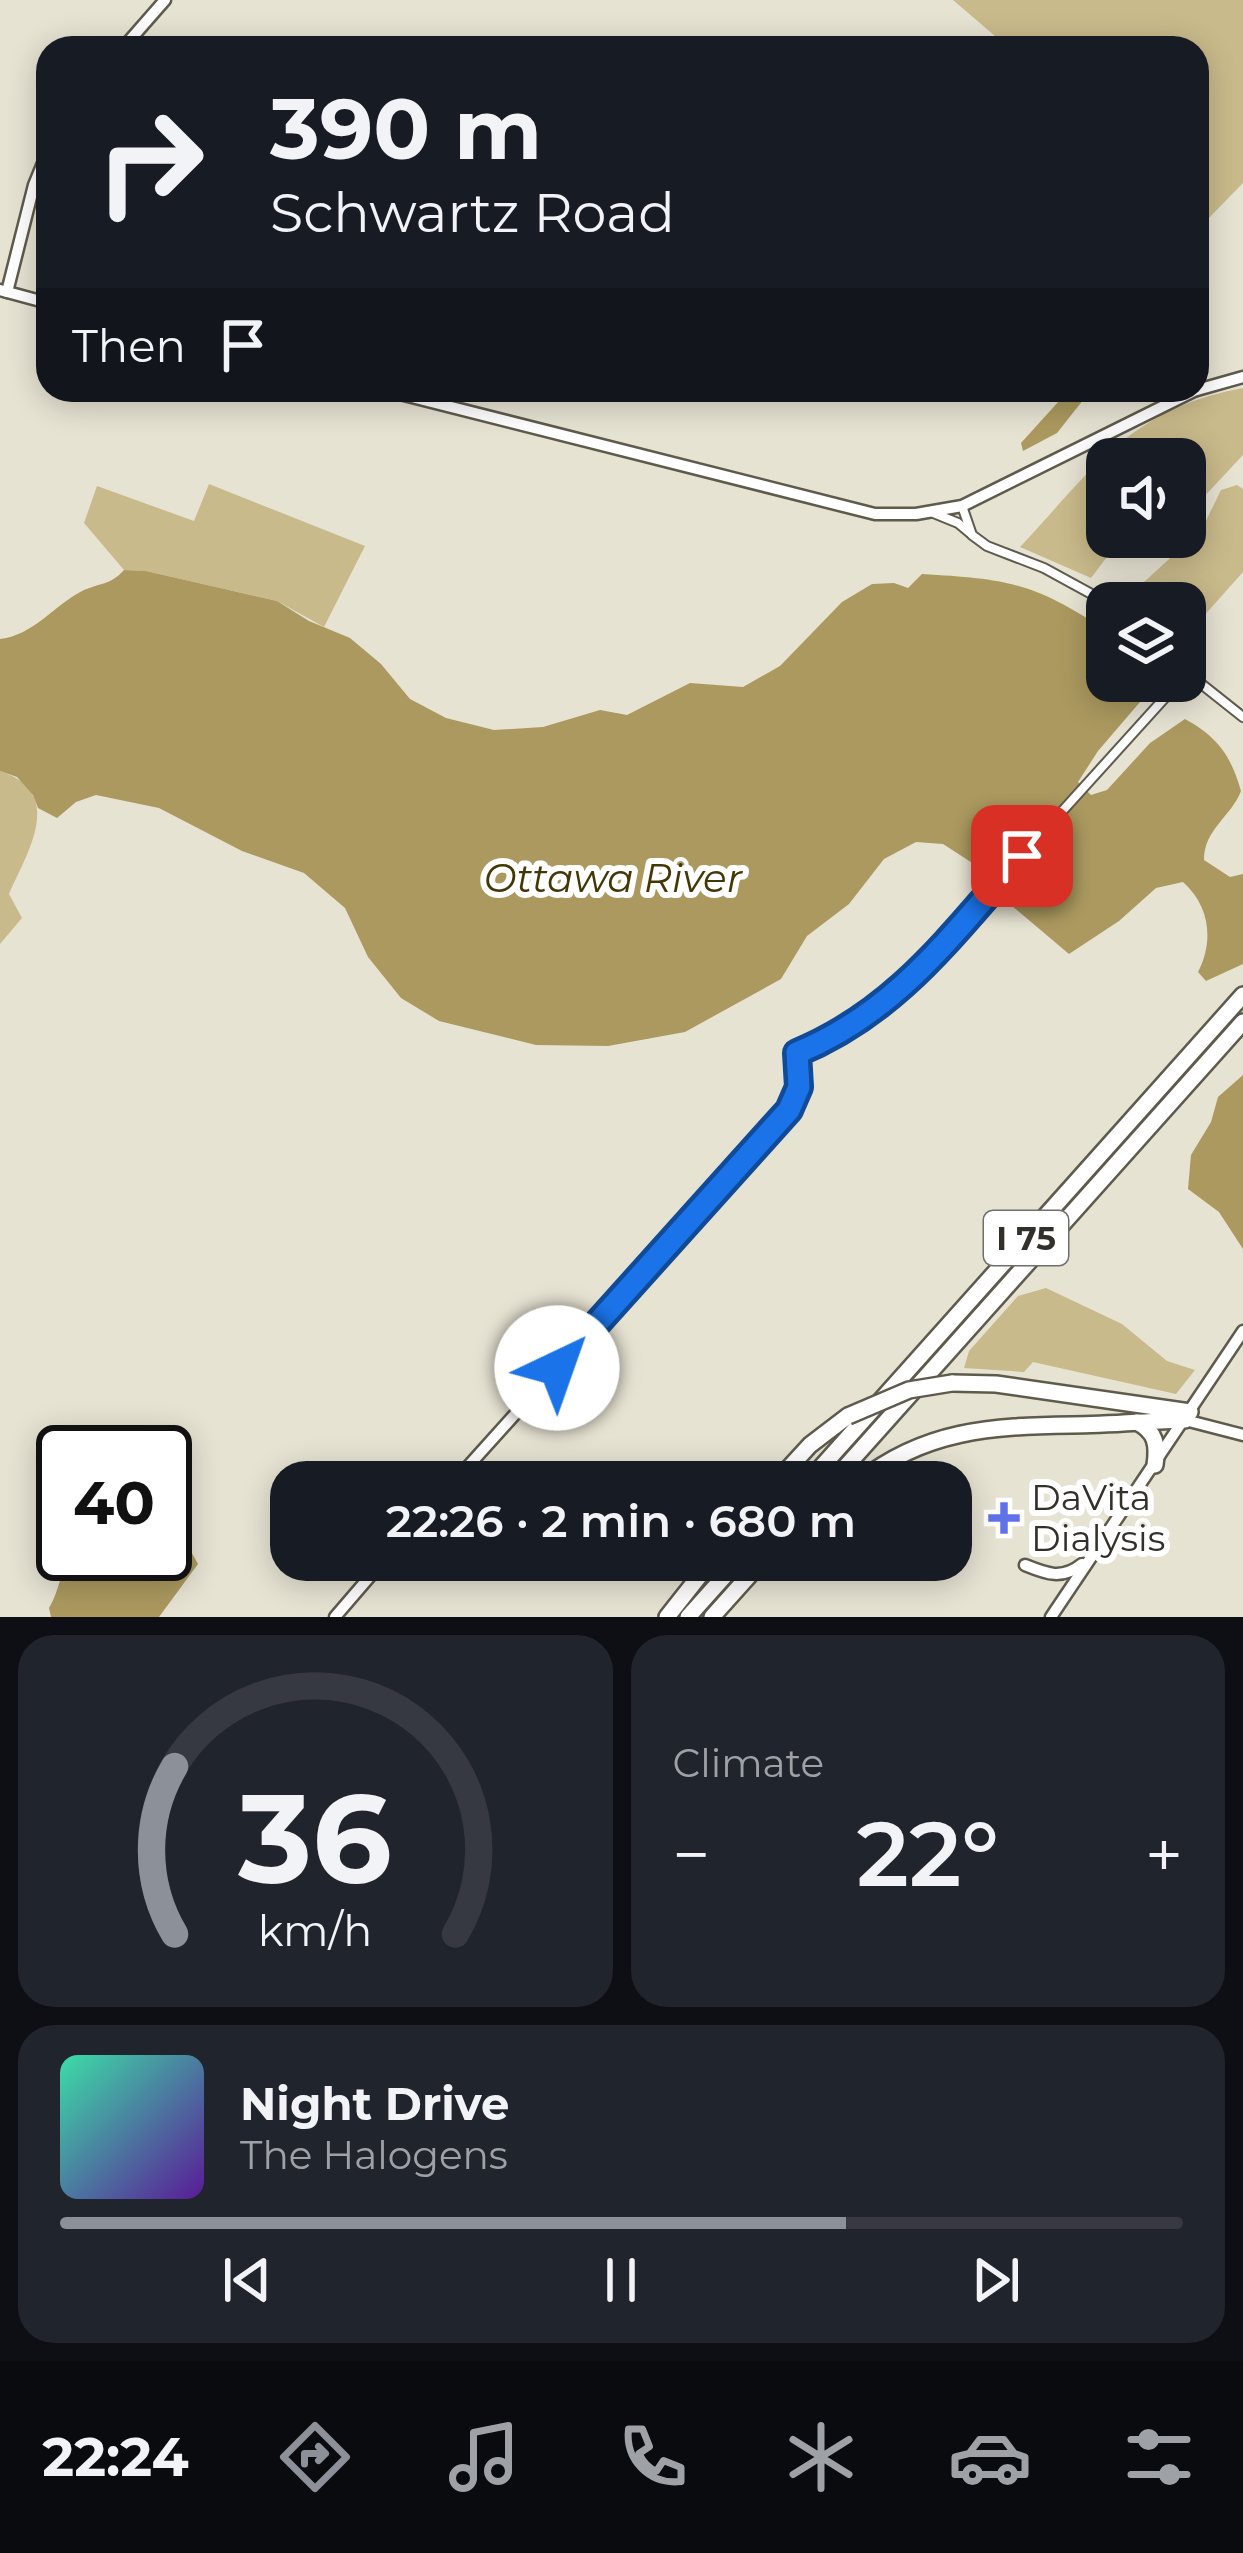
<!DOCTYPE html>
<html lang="en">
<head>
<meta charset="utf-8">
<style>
  body { margin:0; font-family:Montserrat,sans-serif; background:#20242c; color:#f1f3f6; height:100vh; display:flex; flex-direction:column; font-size:45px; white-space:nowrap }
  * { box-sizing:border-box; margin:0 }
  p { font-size:39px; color:#9ea1a6 }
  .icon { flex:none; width:66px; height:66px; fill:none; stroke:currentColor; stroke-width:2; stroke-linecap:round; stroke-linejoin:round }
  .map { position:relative; height:1617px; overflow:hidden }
  .details { display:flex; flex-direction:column; gap:18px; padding:18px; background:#0d0f14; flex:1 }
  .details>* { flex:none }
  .guide { position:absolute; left:36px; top:36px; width:1173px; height:366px; border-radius:36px; box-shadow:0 6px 30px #0003; background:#171b24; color:#f1f3f6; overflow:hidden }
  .fabs { position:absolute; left:1086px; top:438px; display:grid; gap:24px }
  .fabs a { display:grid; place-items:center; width:120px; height:120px; border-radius:24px; background:#171b24; box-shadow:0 6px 30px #0003; font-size:60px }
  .speed { position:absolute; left:36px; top:1425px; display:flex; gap:24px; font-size:60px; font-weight:700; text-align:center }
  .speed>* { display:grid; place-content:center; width:156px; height:156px; border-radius:50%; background:#171b24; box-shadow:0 6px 30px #0003; line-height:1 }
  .speed .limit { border:6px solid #111; border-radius:18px; background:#fff; color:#111 }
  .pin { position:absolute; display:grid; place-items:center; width:102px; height:102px; color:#fff; margin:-51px; border-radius:24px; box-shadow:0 6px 18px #0006 }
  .me { position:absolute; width:132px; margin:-66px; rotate:42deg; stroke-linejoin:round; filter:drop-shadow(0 0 9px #0008) }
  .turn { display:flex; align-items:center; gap:42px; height:252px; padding:0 36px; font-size:54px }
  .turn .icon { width:156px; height:156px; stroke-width:2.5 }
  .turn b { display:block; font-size:84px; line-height:102px }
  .then { display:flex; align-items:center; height:114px; padding:0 36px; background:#0003; gap:24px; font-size:45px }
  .big { font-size:90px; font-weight:600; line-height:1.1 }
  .details .tile { flex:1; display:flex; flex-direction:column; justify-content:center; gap:18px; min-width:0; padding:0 42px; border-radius:36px; background:#20242c }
  .details .dial { align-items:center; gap:0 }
  .dial svg { height:312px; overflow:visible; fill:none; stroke:#363941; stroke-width:7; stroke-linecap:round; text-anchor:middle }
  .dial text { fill:#f1f3f6; stroke:none }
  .song { display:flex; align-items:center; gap:36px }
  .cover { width:144px; height:144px; border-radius:18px; background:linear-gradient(135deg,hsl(160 70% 55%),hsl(270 70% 35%)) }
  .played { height:12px; border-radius:6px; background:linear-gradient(90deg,#8c9099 70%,#363941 70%) }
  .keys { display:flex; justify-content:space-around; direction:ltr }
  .heat { display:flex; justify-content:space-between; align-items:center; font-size:66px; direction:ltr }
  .details .tiles { flex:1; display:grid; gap:18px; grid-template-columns:1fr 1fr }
  .tile:last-child { grid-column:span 2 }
  .trip { position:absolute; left:270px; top:1461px; width:702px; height:120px; border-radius:36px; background:#171b24; box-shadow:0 6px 30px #0003; font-weight:600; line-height:120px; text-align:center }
  .menu { display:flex; height:192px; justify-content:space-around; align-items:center; background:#090b0e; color:#9ea1a6 }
  .menu .icon { width:84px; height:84px }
  .menu .selected { color:#8c9099 }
  .menu b { font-size:54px; color:#f1f3f6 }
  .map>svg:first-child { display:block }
  .green { fill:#c9ba8b }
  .water { fill:#ab995f }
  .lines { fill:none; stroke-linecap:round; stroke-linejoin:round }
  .street-casing { stroke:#5e5a4c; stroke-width:12 }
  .secondary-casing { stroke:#5e5a4c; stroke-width:15 }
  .highway-casing { stroke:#5e5a4c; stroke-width:20 }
  .street { stroke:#fff; stroke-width:8 }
  .secondary { stroke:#fff; stroke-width:10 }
  .highway { stroke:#fff; stroke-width:15 }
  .highway-bridge-casing { stroke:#5e5a4c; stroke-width:20; stroke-linecap:butt }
  .highway-bridge { stroke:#fff; stroke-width:15 }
  .route-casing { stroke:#114b97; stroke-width:30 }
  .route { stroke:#1a73e8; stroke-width:21 }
  .poi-dot { fill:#5f72e9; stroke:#fff; stroke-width:4.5 }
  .labels { text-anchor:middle; stroke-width:12; stroke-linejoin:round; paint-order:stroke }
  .shield { fill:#fff; stroke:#706e6a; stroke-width:3 }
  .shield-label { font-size:33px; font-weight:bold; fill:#32302a }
  .poi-label { font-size:36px; fill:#32302a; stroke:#fff; text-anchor:start }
  .water-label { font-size:39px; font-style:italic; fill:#443706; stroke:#fff }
</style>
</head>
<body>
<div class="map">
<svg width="1243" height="1617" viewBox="0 0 1243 1617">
  <rect width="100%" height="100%" fill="#e7e3d3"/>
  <g class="green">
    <polygon points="953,0 1243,0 1243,183 1208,219 1197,209 1197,48 1009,48"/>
    <path d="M1243,388V455L1185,517V459H1107V537H1122L1091,578L1020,547C1094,468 1130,409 1243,388Z"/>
    <polygon points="209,484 365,546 324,627 277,601 146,571 124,570 84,523 97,486 194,521"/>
    <polygon points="1237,485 1243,489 1243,572 1185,637 1185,603 1121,603 1202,529 1221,490"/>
    <path d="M0,771C66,793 28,851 9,894L22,918L0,944Z"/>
    <polygon points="1046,1288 1122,1324 1167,1361 1195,1370 1176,1394 1033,1362 1024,1372 964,1368 969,1351 1018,1296"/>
  </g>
  <g class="water">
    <polygon points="1069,390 1091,390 1057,433 1023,451 1021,443"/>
    <path d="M124,570L146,571L277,601L309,621L350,638L381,664L410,699L446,718L494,730L543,727L600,710L627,715L690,683L743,687L780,666L842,602L872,584L894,583L908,588L922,574C1009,579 1034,583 1107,631V681H1158L1098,751L1078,782L1091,795L1107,790L1150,743L1185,719C1218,737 1231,756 1241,791C1231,817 1204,829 1204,860L1230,877L1243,874V964L1206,981L1198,972C1214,941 1210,906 1183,882L1156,888L1119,921L1069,954L1012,906L1072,825L1056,811L1027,832L1000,865L977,866L943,844L916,842L884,859L849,904L807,936L781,979L685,1032L608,1046L536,1045L439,1021L401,998L368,957L345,908L304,873L242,851L159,808L96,795L76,802L57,818L38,808L33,795L17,777L0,771V639C34,635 53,606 82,591C99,583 111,585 124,570Z"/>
    <polygon points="1243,1075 1243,1249 1219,1212 1188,1189 1191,1155 1211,1122 1218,1097"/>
    <path d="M165,1517L176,1525L198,1564L159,1617H51L49,1608C60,1590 60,1570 72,1554H165Z"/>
  </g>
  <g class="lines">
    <defs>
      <g id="street">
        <polyline points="962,506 972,535 987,546 1044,568 1108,603"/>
        <polyline points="931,512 958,523 970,533"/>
        <polyline points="1185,671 1243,717"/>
        <polyline points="797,1053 861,1021 896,995 1180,681"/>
      </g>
      <g id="secondary">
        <polyline points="123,48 165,0"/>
        <polyline points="0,290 48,303"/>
        <polyline points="7,292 34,185 48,151"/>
        <polyline points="384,390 875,514 916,514 962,506 1196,390"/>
        <polyline points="1197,390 1243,377"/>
        <polyline points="1185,1420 1243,1435"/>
        <polyline points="454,1482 789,1110 799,1086 797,1053"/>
        <path d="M1025,1565C1047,1574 1062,1580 1082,1564"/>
        <polyline points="335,1617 384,1560"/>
        <polyline points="1051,1617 1243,1331"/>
      </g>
      <g id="highway">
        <polyline points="952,1383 996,1384 1190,1412"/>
        <path d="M1137,1422C1156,1432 1158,1445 1155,1465"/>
        <polyline points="776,1482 810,1445 848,1416"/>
        <polyline points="808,1482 1243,995"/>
        <polyline points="832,1482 1243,1022"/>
        <path d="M859,1482C924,1430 992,1426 1072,1425C1110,1425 1148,1421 1185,1420"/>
        <polyline points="667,1617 712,1560"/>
        <polyline points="688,1617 739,1560"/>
        <polyline points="712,1617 763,1560"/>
      </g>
    </defs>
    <use href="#street" class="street-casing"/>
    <use href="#secondary" class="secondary-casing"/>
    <use href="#highway" class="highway-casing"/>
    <use href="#street" class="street"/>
    <use href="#secondary" class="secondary"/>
    <use href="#highway" class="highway"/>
    <defs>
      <polyline id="highway-bridge" points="848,1416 909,1390 952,1383"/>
    </defs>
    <use href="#highway-bridge" class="highway-bridge-casing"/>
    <use href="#highway-bridge" class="highway-bridge"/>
  </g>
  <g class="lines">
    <defs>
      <path id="route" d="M557,1368L789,1110L799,1087L797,1053C898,1011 951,935 1022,856"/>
    </defs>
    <use href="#route" class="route-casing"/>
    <use href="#route" class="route"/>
  </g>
  <path class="poi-dot" d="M998 1500h12v12h12v12h-12v12h-12v-12h-12v-12h12z"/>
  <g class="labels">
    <rect class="shield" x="984" y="1211" width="84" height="54" rx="9"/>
    <g class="shield-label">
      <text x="1026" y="1250">I 75</text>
    </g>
    <g class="poi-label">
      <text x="1031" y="1510">DaVita<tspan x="1031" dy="41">Dialysis</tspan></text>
    </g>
    <g class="water-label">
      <text x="613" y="892">Ottawa River</text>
    </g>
  </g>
</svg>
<div class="fabs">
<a><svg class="icon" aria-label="sound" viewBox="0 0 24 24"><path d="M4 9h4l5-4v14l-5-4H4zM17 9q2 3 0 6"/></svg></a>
<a><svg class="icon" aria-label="layers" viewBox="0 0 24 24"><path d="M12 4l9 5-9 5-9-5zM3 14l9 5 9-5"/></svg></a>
</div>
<div class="speed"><div class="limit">40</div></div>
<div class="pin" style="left:1022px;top:856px;background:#d93025"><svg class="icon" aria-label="arrive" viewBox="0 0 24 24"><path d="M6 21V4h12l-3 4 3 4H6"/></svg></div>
<svg class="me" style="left:557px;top:1368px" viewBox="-20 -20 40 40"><circle r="19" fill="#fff"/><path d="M0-13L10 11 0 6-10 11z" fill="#1a73e8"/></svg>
<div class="trip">22:26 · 2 min · 680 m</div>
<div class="guide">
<div class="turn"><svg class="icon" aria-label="right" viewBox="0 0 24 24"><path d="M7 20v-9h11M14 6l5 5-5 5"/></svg><div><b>390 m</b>Schwartz Road</div></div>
<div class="then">Then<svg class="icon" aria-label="arrive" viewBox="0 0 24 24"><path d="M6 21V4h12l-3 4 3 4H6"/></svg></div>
</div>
</div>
<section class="details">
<div class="tiles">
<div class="tile dial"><svg viewBox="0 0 100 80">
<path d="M14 69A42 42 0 1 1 86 69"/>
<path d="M14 69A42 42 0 0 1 14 26" stroke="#8c9099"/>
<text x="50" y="56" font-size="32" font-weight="700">36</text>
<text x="50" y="72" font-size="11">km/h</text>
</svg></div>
<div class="tile"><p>Climate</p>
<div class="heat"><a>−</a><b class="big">22°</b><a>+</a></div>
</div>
<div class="tile">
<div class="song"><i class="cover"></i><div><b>Night Drive</b><p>The Halogens</p></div></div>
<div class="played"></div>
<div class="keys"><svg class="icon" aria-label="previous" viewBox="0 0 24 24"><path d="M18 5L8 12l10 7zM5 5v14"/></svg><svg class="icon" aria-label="pause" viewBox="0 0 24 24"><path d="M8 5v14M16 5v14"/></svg><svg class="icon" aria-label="next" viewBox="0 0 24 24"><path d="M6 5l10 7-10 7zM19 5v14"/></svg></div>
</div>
</div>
</section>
<nav class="menu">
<b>22:24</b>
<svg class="icon selected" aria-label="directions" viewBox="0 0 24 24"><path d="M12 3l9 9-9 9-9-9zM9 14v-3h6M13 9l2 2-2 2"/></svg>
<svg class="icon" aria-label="music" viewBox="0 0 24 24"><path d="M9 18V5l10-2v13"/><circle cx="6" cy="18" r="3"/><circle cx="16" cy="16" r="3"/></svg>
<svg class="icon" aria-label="phone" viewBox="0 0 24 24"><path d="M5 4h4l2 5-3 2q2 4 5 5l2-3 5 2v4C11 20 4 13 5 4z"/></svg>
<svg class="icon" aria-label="climate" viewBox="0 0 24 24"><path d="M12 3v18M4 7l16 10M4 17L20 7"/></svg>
<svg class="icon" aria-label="car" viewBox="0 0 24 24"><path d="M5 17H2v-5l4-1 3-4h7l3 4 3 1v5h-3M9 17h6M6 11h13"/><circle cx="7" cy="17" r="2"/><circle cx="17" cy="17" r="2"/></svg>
<svg class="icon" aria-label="filters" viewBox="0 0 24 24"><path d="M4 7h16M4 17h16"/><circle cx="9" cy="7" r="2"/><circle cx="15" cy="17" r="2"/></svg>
</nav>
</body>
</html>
